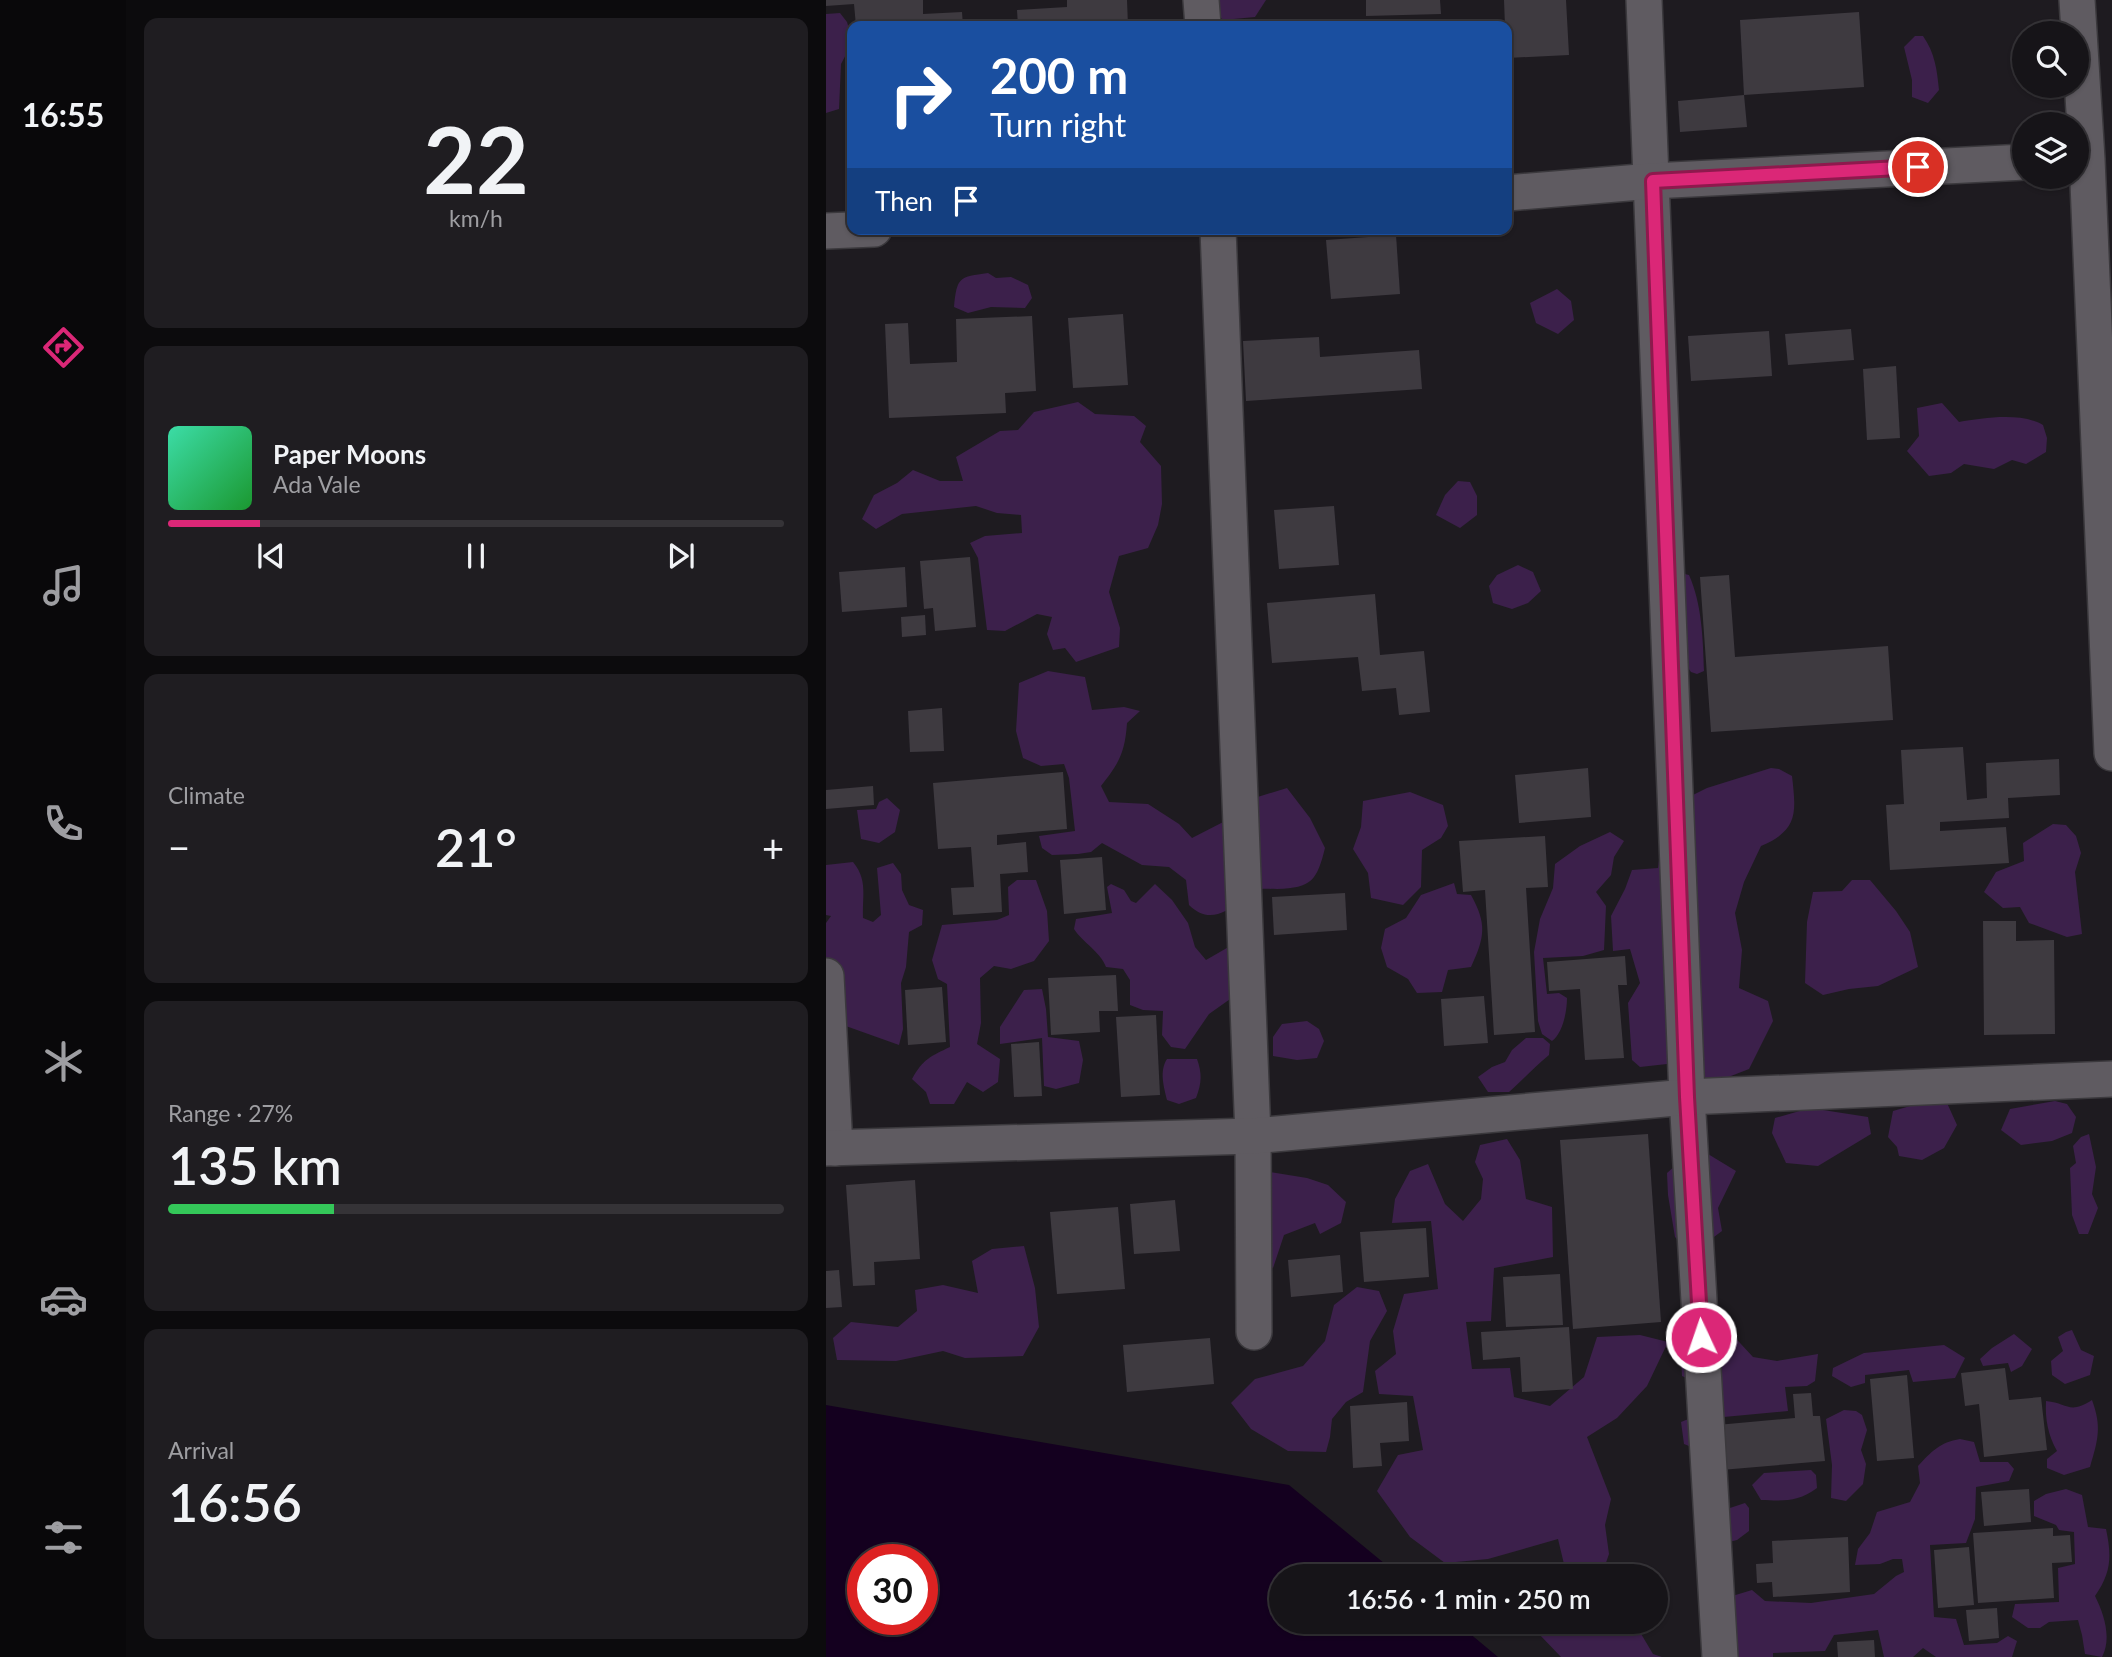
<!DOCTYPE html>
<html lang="en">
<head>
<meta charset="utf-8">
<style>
  body { margin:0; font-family:Lato,sans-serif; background:#1f1d21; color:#f1f3f6; height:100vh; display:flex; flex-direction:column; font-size:26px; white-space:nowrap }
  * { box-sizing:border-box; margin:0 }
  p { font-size:23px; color:#9e9ea2 }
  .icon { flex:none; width:38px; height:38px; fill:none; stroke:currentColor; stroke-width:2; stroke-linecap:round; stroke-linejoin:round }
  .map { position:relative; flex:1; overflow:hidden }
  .details { display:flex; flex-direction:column; gap:18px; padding:18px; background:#0c0b0d; width:700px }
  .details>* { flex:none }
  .banner { position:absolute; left:21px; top:21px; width:665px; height:214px; border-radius:14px; box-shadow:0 2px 5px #0004,0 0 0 2px #353337; background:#1a4fa0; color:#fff; overflow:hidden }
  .tools { position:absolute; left:1186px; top:21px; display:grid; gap:14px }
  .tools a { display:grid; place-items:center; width:77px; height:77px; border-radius:50%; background:#161418; box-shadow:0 2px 5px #0004,0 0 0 2px #353337; font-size:35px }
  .speed { position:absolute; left:21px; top:1544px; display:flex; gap:14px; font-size:35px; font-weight:700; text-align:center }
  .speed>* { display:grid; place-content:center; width:91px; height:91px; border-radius:50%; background:#161418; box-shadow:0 2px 5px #0004,0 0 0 2px #353337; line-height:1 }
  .speed .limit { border:10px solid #d22; background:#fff; color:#111 }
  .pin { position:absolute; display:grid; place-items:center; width:60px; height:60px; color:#fff; margin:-30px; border:4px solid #fff; border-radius:50%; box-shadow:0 2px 7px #0007 }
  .me { position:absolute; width:77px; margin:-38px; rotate:357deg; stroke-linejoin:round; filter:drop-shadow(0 0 5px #0008) }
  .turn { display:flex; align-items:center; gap:24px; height:147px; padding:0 28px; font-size:32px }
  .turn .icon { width:91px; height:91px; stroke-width:2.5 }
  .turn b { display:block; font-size:49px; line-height:60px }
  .then { display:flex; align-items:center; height:66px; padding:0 28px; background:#0003; gap:14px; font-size:26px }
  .big { font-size:52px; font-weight:600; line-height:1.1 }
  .details .card { flex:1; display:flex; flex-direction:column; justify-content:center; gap:10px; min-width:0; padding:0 24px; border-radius:14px; background:#1f1d21 }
  .details .dial { align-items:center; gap:0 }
  .dial b { font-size:91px; line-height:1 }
  .song { display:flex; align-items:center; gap:21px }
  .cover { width:84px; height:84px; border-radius:10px; background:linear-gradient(135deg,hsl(160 70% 55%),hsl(130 70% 35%)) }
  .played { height:7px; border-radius:4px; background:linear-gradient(90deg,#db2777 15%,#353337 15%) }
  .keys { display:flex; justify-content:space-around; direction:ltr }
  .heat { display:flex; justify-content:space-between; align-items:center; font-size:38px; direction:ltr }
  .charge { height:10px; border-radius:5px; background:linear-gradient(90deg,#34c759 27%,#353337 0) }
  .trip { position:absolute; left:443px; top:1564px; width:399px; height:70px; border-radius:35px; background:#161418; box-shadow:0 2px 5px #0004,0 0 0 2px #353337; font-weight:600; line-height:70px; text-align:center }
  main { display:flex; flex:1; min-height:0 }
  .tabs { display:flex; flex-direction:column; width:126px; justify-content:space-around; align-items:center; background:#09080a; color:#9e9ea2 }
  .tabs .icon { width:49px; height:49px }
  .tabs .on { color:#db2777 }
  .tabs b { font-size:32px; color:#f1f3f6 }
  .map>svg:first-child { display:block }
  .green { fill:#3c204b }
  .water { fill:#14001f; fill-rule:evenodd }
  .building { fill:#3e3a40 }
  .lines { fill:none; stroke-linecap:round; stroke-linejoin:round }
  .minor-casing { stroke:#3b393d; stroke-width:38 }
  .minor { stroke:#5f5b61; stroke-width:35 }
  .route-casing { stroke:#8e194d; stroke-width:18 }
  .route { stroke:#db2777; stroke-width:12 }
</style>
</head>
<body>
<main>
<nav class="tabs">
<b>16:55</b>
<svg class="icon on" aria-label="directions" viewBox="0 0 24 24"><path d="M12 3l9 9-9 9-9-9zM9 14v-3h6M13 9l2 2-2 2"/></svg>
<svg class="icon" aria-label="music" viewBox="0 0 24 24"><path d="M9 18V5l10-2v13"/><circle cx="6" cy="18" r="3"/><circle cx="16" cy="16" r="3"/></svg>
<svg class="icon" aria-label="phone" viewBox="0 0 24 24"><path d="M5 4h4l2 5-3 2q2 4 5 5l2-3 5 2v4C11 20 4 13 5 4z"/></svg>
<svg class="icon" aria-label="climate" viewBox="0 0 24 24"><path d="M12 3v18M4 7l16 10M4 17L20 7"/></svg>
<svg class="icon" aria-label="car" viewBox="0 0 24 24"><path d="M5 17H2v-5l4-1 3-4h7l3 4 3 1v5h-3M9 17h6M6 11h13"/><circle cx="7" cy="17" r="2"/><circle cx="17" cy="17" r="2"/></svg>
<svg class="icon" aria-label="filters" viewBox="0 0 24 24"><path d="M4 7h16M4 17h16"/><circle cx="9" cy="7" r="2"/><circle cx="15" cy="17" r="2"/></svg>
</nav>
<section class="details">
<div class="card dial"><b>22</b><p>km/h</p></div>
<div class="card">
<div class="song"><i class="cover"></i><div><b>Paper Moons</b><p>Ada Vale</p></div></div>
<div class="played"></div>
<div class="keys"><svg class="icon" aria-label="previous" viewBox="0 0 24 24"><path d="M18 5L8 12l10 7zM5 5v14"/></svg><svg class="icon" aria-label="pause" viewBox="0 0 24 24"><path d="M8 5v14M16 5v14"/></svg><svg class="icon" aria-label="next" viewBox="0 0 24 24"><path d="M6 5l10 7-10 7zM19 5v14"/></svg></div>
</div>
<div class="card"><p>Climate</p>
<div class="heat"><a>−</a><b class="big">21°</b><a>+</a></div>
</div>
<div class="card"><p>Range · 27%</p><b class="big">135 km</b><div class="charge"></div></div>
<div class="card"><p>Arrival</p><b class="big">16:56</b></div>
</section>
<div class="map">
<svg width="1286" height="1657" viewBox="0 0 1286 1657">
  <rect width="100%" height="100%" fill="#1e1b20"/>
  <g class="green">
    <polygon points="385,0 440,0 429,17 397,20 385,5"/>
    <polygon points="14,13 21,22 25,35 24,47 15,64 13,109 0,113 0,14"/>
    <path d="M1089,36H1097C1109,53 1111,70 1113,90L1102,103L1086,97V80L1078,47Z"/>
    <path d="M162,273L170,278L185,277L202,285L206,298L199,308L165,307L142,313L128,307C131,277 133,277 162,273Z"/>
    <polygon points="731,289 745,301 748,320 732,334 710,323 704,303"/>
    <polygon points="252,402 269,414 308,416 320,426 314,442 335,466 336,504 332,525 322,548 293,556 283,592 294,628 293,647 250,662 239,648 227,650 221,634 226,617 211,614 179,631 161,630 152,558 144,543 159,536 196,533 195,515 171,513 150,506 76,514 50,529 36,519 48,495 71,483 87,470 114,481 137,481 130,457 174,431 192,430 208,412"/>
    <path d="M1116,403L1133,422C1157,418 1195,412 1217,425L1221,438L1220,452L1200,464L1186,460L1168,469L1138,464L1125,473L1103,476L1081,451L1093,436L1091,408Z"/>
    <polygon points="632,481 644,482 651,496 651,515 634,528 610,515 619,495"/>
    <polygon points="692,565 707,572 715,591 702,603 686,609 667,603 663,586 671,575"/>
    <path d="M841,570L863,575C876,604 877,639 878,671L871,674L865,672L842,640L825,628L824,603L827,580Z"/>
    <path d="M222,671L259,677L266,710L298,707L314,711L301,723C299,753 293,763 275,786L283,802L322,804L353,824L366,838L403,819L422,800L461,788L484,818L499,848C491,880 486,888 451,889C445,889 435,888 429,890C425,891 420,897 416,900C398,914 381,923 363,905L360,880L343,867L316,865L276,843L265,852L252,854L226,855L216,848L213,836L249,831L243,778L238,764L215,766L197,758L190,731L193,683Z"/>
    <path d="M945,768L953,769L966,776C970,812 973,830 935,846L918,882L909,913L916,950L913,988L942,1001L947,1021L923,1069L887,1083L862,1077L850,1063L814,1067L806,1060L802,1003L814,983L804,949L787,951L785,916L799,889L806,870L832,868L839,809L881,788Z"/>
    <polygon points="584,792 617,805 622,826 615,838 596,850 595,887 577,905 545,898 542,873 527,849 535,827 537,801"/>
    <polygon points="61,798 74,810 69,832 53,843 35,839 31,810 50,809 53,802"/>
    <polygon points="1227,824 1240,825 1250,836 1255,853 1249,872 1256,934 1241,937 1203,923 1194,907 1177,908 1158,892 1170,872 1198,861 1197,843"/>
    <path d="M784,832L798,841L788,857L785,875L770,892L780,906L778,950L757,956L717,958L721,994L733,993L741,998C741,1011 737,1033 726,1041L716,1034L712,1021L708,952L714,919L727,888L729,864L754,846Z"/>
    <path d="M27,862C42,880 36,896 37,918L47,922L55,915L51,868L67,863L75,874L76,890L83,905L97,910L96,925L83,932L80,967L75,983L77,1029L73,1045L17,1025L0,994V923L5,916L0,915V865Z"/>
    <path d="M191,880H210L221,911L223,941L208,961L185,969L168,966L154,978L155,1023L151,1044L174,1059L172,1082L157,1092L141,1082L128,1104H104L100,1092L86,1079C97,1059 105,1056 124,1047L121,984L112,979L106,960L116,925L171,920L183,915L182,887Z"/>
    <polygon points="1026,880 1044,880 1070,911 1084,932 1092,967 1052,986 1023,989 997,995 979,983 981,922 987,892 1016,891"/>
    <path d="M628,883L631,894L645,895C661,924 659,937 645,967L622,970L616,992L591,993L582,979L561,967L555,948L559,929L580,918L595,895Z"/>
    <path d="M285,884L298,890L305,901L310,903L329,884L346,900L362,923L369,947L380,960L413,941L407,997L383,1014L359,1049L345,1047L336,1035L337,1011L317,1010L304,1005V980L297,969L280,967C274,951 257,943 248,929L250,919L286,913L281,887Z"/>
    <polygon points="216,989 220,1009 222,1037 253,1041 257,1060 253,1083 230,1089 218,1086 216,1038 174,1044 174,1027 198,990"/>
    <polygon points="481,1021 493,1029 498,1041 491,1058 471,1060 447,1056 447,1037 456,1024"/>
    <path d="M700,1038H717L724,1044L723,1055C708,1067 697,1080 683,1092H662L652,1077L666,1067L679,1062L686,1050Z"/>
    <path d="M341,1059H371C376,1073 376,1083 370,1098L353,1104L341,1100C338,1087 333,1071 341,1059Z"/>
    <polygon points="1229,1101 1241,1104 1250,1117 1246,1133 1226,1141 1195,1145 1175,1130 1184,1109"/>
    <polygon points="1121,1103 1131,1125 1118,1148 1096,1160 1073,1156 1071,1147 1062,1137 1067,1111 1091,1104"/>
    <polygon points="984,1108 1042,1117 1045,1134 992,1166 960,1163 946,1133 949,1118"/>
    <polygon points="1263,1134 1270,1167 1266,1194 1272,1208 1262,1234 1253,1234 1246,1215 1244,1168 1250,1163 1247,1146 1255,1137"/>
    <polygon points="681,1139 694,1160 700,1199 726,1207 727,1257 668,1268 665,1321 640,1322 646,1369 684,1368 688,1397 724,1406 758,1377 771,1337 814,1335 842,1342 821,1386 791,1418 761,1437 785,1499 779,1525 783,1554 775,1577 702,1577 703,1569 738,1564 732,1539 662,1559 619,1563 584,1537 551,1491 572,1455 597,1450 587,1396 553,1394 549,1371 570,1354 567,1331 578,1294 612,1289 605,1221 566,1223 569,1199 584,1171 602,1164 619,1204 637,1221 655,1199 657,1179 649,1162 654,1145"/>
    <polygon points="882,1154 910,1171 892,1208 896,1231 865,1254 849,1237 842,1195 841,1173 858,1158"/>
    <polygon points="444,1172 481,1178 502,1185 520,1202 515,1223 494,1234 489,1223 458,1235 447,1268 417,1259 442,1220 445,1203"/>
    <polygon points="198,1246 209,1288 213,1327 197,1356 139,1358 117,1351 70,1361 11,1360 7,1338 25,1322 72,1327 91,1311 89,1290 117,1285 152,1293 146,1261 166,1249"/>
    <polygon points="531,1287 553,1291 561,1311 544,1341 537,1392 520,1402 506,1419 504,1437 500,1452 462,1451 425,1429 405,1403 429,1379 477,1366 499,1341 508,1305"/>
    <polygon points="902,1330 927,1357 951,1361 992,1354 989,1381 981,1386 959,1387 962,1411 887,1418 883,1454 858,1444 855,1422 877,1413 885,1389 856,1376 855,1359 879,1334"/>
    <polygon points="1246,1330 1255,1350 1268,1356 1264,1375 1239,1384 1226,1375 1225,1361 1237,1351 1232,1337 1240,1332"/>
    <polygon points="1188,1334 1206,1349 1196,1366 1185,1372 1182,1363 1157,1366 1154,1359 1166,1348"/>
    <polygon points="1118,1345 1139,1358 1129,1378 1087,1382 1083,1370 1039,1375 1039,1383 1025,1387 1006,1376 1007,1368 1038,1353"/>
    <path d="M1266,1400C1276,1427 1272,1440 1264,1467L1238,1475L1221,1468V1459L1231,1451C1222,1435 1219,1419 1220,1401C1242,1403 1243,1415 1266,1400Z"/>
    <polygon points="1018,1410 1030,1411 1036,1415 1041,1430 1035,1450 1040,1464 1037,1484 1020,1501 1005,1498 1006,1465 1000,1419"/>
    <path d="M1134,1439L1148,1442L1154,1462H1182L1188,1469L1183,1481L1150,1487L1149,1519L1140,1543L1104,1545L1108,1617L1130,1619L1138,1645L1171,1643L1182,1636L1191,1641L1186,1657H1110L1097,1648L1087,1657H1058L1052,1630L1008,1635L999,1651L947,1653V1657H899L903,1597L926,1590L939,1601L985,1603L1048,1594L1070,1576L1078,1572L1076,1559H1067L1054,1564L1029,1565L1032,1549L1044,1533L1051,1512L1084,1502L1094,1483L1092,1466C1105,1452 1114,1442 1134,1439Z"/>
    <path d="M985,1470L990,1475L991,1488C972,1502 958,1501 935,1500L926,1485L938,1473Z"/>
    <path d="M1240,1489L1256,1495L1262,1527L1280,1529C1286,1557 1285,1573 1269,1596C1278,1614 1286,1638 1276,1657L1259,1654L1256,1635L1252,1620L1223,1622L1214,1628H1202L1186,1617L1189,1604L1233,1602L1232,1568L1249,1564L1248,1532L1233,1530L1230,1525L1208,1516V1501L1220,1494Z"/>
    <polygon points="919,1503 923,1508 923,1531 911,1540 887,1546 892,1512"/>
    <polygon points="708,1622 808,1622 827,1654 836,1657 735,1657 713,1634"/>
  </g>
  <path class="water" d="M0,1405L463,1485L575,1577H455V1622H630L672,1657H0ZM37,1559H96V1619H37Z"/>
  <g class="building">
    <polygon points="0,0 97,0 97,14 136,12 137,26 30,26 28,4 0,6"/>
    <polygon points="241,0 301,0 302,26 192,26 191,10 241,7"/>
    <polygon points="540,0 614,0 615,14 540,16"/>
    <polygon points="678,0 740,0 743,55 681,58 681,26 679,26"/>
    <polygon points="1033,12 1038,87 918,95 914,20"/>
    <polygon points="26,66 26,116 24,116 21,67"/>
    <polygon points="918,95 921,127 854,132 852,101"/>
    <polygon points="570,235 574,294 505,299 500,240"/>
    <polygon points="297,314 302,385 247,388 242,318"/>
    <polygon points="206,316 210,391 179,393 180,413 63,418 59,324 82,323 84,364 131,362 130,319"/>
    <polygon points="1025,329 1028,360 962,365 959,334"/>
    <polygon points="943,331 946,376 865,381 862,336"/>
    <polygon points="493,337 494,357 593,350 596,389 420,401 417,341"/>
    <polygon points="1070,366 1074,438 1041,440 1037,369"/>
    <polygon points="508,506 513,565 453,569 448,510"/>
    <polygon points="144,557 150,627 109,631 107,608 98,609 94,561"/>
    <polygon points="79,567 81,607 16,612 13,572"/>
    <polygon points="903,575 909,657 1062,646 1067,720 885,732 874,577"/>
    <polygon points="549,594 554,655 598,651 604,712 573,715 570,688 536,691 532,657 446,663 441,603"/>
    <polygon points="99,615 100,635 76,637 75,617"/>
    <polygon points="116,708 118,751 84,752 82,711"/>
    <polygon points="1137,747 1141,800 1161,798 1160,763 1233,759 1234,795 1182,798 1183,818 1114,822 1114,831 1180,827 1183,863 1064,870 1060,805 1078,804 1075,750"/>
    <polygon points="762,768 765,817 693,823 689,775"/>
    <polygon points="237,772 241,829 171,835 171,845 200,842 202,872 174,874 176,912 127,915 125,888 148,887 145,847 112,849 107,783"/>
    <polygon points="47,786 48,805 0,809 0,790"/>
    <polygon points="719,836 722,887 700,888 709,1032 668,1035 659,890 637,892 633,841"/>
    <polygon points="276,857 280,910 238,914 234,860"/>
    <polygon points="519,893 521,930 448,935 446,897"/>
    <polygon points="1157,921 1190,921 1190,941 1228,940 1229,1034 1158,1035"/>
    <polygon points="799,956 801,985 792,985 798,1058 759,1060 754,989 723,991 721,962"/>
    <polygon points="290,975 292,1011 273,1011 274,1032 225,1035 222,978"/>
    <polygon points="116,987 120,1042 82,1045 79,990"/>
    <polygon points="658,996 662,1043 618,1046 615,999"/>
    <polygon points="330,1015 334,1095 295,1097 290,1017"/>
    <polygon points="213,1042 216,1096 188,1097 185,1044"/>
    <polygon points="822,1134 835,1322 747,1329 734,1140"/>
    <polygon points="89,1180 94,1259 48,1262 49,1285 27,1286 20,1185"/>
    <polygon points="349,1200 354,1251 308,1254 304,1204"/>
    <polygon points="292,1207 299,1289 231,1294 224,1212"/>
    <polygon points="600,1228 603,1277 538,1282 534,1232"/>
    <polygon points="514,1255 517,1292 465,1297 462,1260"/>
    <polygon points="13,1270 16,1307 0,1308 0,1271"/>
    <polygon points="734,1274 737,1325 680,1327 677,1277"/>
    <polygon points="743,1327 747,1389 696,1392 694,1357 657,1360 655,1332"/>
    <polygon points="384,1338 388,1384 301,1392 297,1345"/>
    <polygon points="1179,1368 1183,1400 1215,1397 1221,1450 1158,1457 1153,1404 1139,1406 1135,1373"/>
    <polygon points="1081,1375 1088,1458 1051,1461 1044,1379"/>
    <polygon points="985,1393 987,1416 994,1416 999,1461 895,1470 891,1425 969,1418 967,1394"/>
    <polygon points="581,1402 583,1441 554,1443 556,1466 527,1468 524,1406"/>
    <polygon points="1203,1489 1205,1522 1158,1526 1155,1492"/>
    <polygon points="1227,1528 1227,1536 1244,1535 1246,1562 1226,1563 1228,1598 1152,1603 1147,1533"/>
    <polygon points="1022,1537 1024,1592 947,1597 946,1582 931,1583 930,1564 947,1563 946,1541"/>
    <polygon points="1143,1547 1148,1605 1112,1608 1108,1550"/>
    <polygon points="1171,1608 1173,1638 1143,1641 1140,1610"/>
    <polygon points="1048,1640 1049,1657 1012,1657 1011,1642"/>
  </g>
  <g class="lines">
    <defs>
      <g id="minor">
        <polyline points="375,0 377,26"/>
        <polyline points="818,0 861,1097 894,1657"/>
        <polyline points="1251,0 1261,159 1286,753"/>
        <polyline points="681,193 826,181 1199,162"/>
        <polyline points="392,229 427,1136 428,1332"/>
        <polyline points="0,231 48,229"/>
        <polyline points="0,976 9,1148"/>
        <polyline points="0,1148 427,1136 861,1097 1286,1079"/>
      </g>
    </defs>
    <use href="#minor" class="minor-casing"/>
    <use href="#minor" class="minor"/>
  </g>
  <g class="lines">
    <defs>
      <polyline id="route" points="875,1337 861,1097 827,181 1092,167"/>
    </defs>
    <use href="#route" class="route-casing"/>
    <use href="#route" class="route"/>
  </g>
</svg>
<div class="tools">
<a><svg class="icon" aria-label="search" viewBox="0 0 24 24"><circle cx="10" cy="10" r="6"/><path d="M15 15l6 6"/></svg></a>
<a><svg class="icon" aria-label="layers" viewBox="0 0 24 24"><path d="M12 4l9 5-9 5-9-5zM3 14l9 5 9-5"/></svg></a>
</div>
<div class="speed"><div class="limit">30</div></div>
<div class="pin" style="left:1092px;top:167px;background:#d93025"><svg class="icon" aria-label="arrive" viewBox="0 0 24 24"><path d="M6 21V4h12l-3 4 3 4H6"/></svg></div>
<svg class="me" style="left:875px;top:1337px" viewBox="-20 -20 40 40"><circle r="17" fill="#db2777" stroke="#fff" stroke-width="3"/><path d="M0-11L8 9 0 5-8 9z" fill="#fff"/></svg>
<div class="trip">16:56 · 1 min · 250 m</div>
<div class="banner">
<div class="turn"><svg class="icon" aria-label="right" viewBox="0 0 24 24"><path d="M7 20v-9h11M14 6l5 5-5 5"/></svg><div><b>200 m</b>Turn right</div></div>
<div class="then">Then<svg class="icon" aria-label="arrive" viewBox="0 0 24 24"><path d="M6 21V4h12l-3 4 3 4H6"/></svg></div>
</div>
</div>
</main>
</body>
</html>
